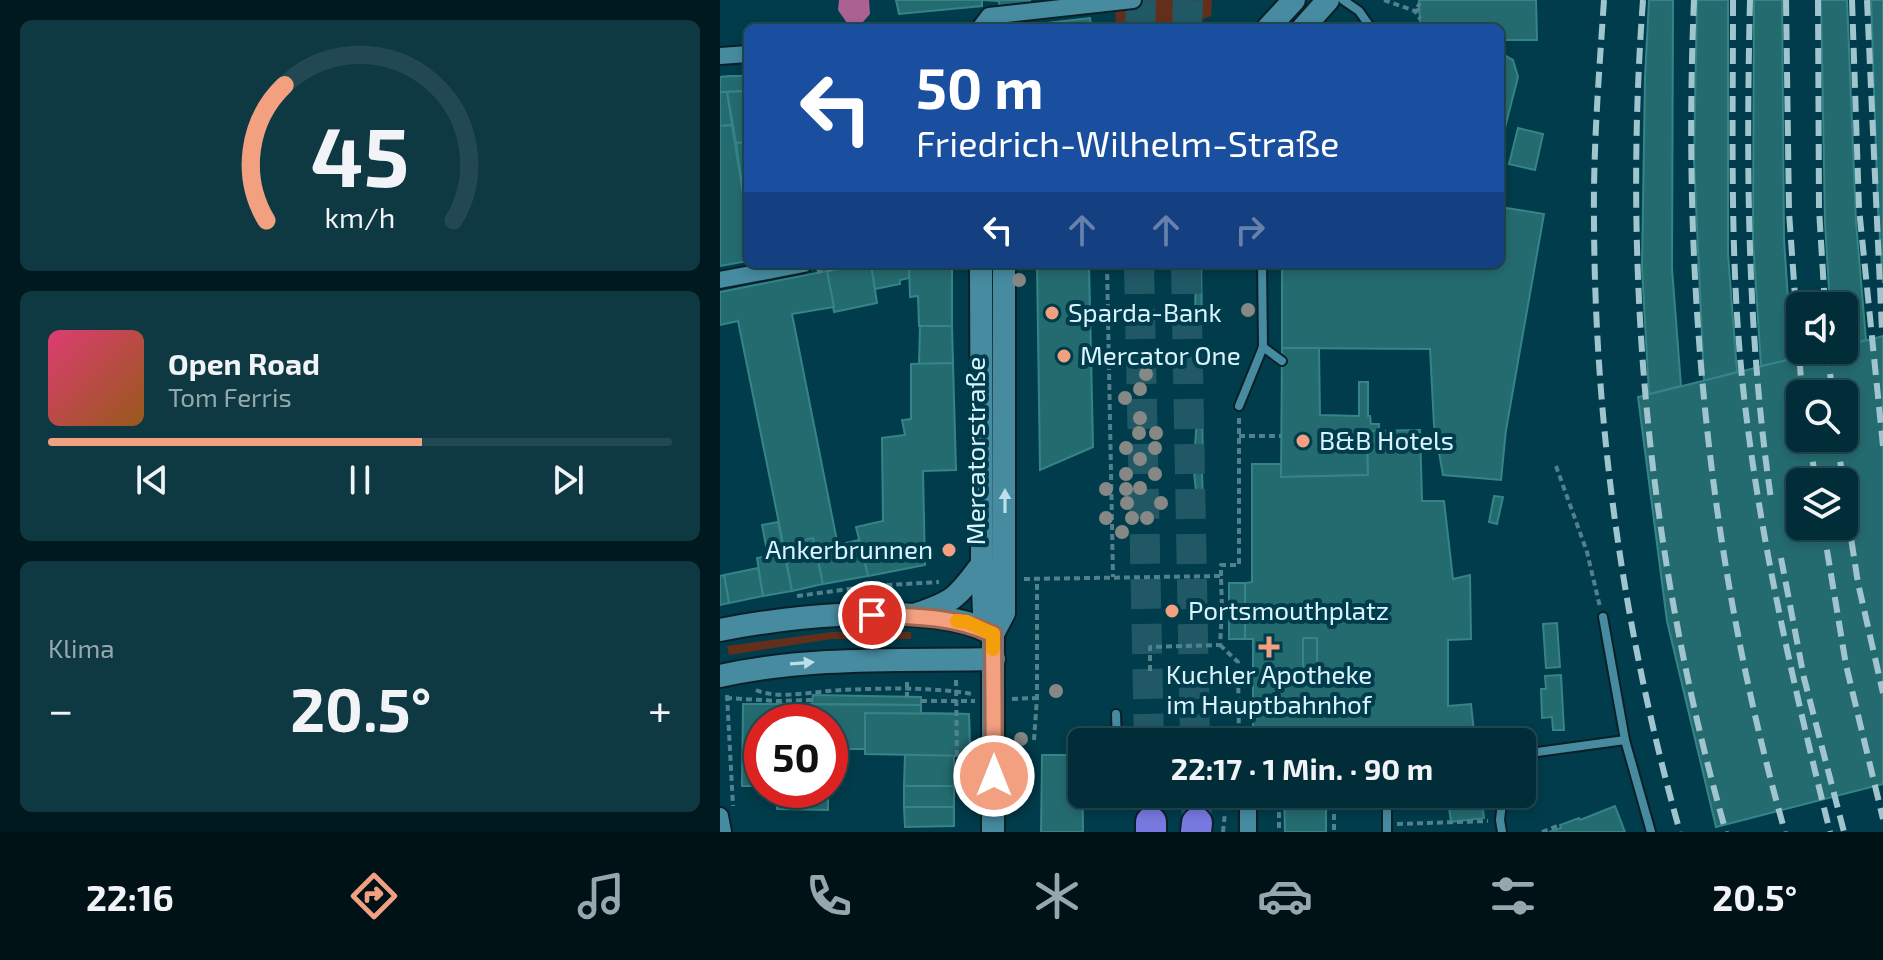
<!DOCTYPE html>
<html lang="de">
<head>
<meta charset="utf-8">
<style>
  body { margin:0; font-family:"Exo 2",sans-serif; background:#0e3943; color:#f1f3f6; height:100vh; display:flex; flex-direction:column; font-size:30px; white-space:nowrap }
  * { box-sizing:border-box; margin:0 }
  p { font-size:26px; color:#95a8ae }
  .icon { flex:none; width:44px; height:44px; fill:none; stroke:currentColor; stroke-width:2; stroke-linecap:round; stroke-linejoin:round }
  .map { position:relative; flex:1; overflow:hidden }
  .panel { display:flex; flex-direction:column; gap:20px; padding:20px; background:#00191f; width:720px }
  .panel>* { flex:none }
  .top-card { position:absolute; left:24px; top:24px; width:760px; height:244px; border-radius:12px; box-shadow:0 4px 12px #0003,0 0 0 2px #224953; background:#1a4fa0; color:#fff; overflow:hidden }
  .fabs { position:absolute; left:1066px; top:292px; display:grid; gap:16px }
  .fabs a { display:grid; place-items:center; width:72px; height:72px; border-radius:12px; background:#002d38; box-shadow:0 4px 12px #0003,0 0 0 2px #224953; font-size:40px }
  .speed { position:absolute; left:24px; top:704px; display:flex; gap:16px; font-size:40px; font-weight:700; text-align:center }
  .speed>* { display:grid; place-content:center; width:104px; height:104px; border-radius:50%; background:#002d38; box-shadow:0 4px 12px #0003,0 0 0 2px #224953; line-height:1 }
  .speed .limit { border:12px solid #d22; background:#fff; color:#111 }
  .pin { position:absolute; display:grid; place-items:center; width:68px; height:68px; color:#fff; margin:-34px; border:4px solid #fff; border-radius:50%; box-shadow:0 2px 8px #0007 }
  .me { position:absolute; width:88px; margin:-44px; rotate:0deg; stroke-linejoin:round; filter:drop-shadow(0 0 6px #0008) }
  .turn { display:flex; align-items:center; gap:28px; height:168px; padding:0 40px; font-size:36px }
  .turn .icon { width:104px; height:104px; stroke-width:2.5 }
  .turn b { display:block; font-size:56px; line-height:68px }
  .lanes { display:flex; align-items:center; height:76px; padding:0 40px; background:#0003; justify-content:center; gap:40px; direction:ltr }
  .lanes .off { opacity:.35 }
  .big { font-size:60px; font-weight:700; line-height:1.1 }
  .panel .widget { flex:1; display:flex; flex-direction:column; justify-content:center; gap:12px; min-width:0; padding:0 28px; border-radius:12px; background:#0e3943 }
  .panel .dial { align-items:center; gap:0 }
  .dial svg { height:208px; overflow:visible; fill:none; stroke:#224953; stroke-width:7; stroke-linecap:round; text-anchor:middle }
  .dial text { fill:#f1f3f6; stroke:none }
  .song { display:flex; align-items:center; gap:24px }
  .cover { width:96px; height:96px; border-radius:12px; background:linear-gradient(135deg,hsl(340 70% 55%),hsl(30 70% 35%)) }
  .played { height:8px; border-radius:4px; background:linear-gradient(90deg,#f3a081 60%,#224953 60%) }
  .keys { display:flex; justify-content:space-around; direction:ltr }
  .heat { display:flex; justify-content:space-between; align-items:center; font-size:44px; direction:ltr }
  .trip { position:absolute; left:348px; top:728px; width:468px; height:80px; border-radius:12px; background:#002d38; box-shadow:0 4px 12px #0003,0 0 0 2px #224953; font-weight:700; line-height:80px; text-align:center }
  .tab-bar { display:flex; height:128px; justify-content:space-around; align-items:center; background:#001216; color:#95a8ae }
  .tab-bar .icon { width:56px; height:56px }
  .tab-bar .current { color:#f3a081 }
  .tab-bar b { font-size:36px; color:#f1f3f6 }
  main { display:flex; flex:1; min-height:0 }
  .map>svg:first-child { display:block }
  .green { fill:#632f1b }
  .water { fill:#ab6192 }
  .building { fill:#246b6f; stroke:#358489; stroke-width:2; fill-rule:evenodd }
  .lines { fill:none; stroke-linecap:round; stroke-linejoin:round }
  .highway-tunnel { stroke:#215866; stroke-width:30; stroke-dasharray:30 15; stroke-linecap:butt }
  .lane-casing { stroke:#0a2026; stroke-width:12 }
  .street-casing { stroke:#0a2026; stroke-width:20 }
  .secondary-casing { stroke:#0a2026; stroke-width:26 }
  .highway-casing { stroke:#0a2026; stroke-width:34 }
  .path { stroke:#51818d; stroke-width:4; stroke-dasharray:6 4; stroke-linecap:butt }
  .lane { stroke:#468ba0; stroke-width:8 }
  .street { stroke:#468ba0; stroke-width:16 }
  .secondary { stroke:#468ba0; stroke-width:22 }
  .highway { stroke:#7878e1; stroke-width:30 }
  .rail { stroke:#a1c5cf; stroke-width:6; stroke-dasharray:16 8; stroke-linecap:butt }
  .tree { fill:#868885 }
  .oneway { fill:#bcdfea }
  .route-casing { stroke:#9e6854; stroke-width:20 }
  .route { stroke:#f3a081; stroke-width:14 }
  .slow { stroke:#f59e0b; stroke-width:14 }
  .poi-dot { fill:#f3a081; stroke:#003c4b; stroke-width:3 }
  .labels { text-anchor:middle; stroke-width:8; stroke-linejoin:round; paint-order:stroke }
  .poi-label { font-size:26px; fill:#d9f4fd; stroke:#003c4b; text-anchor:start }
  .street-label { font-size:26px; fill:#d9f4fd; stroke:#003c4b }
</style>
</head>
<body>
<main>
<section class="panel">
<div class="widget dial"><svg viewBox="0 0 100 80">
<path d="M14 69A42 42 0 1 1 86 69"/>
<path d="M14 69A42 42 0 0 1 21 17" stroke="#f3a081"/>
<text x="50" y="56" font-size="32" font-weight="700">45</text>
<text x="50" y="72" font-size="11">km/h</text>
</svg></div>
<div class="widget">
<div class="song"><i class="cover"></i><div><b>Open Road</b><p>Tom Ferris</p></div></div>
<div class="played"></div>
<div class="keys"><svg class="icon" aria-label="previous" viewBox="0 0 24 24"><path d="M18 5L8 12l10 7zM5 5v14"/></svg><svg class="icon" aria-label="pause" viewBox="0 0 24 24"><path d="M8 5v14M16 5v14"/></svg><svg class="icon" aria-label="next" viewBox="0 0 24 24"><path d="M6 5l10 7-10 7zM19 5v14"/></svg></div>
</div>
<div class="widget"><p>Klima</p>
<div class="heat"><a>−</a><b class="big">20.5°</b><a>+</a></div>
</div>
</section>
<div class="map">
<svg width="1163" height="832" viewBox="0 0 1163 832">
  <rect width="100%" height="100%" fill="#003c4b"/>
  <g class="green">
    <path d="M395,0H492L491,16C463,28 427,28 396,28Z"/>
    <polygon points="112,632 191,632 191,639 112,639 9,655 7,646"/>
  </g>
  <polygon class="water" points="119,0 149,0 150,14 143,22 127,23 118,10"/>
  <g class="building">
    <polygon points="176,0 262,0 262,6 179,14"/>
    <polygon points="262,0 310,0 310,4 280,8 279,1"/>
    <polygon points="699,0 816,0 817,40 780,40 780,28 732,28 732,23 700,23"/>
    <polygon points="929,0 953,0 952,268 961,386 929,394 922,268 925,77"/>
    <polygon points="977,0 1008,0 1008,254 1017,372 984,381 974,160"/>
    <polygon points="1034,0 1062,0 1064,240 1072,359 1041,366 1033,241"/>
    <polygon points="1101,0 1127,0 1136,222 1146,340 1124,346 1124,306 1110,306 1105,223"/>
    <polygon points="1151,0 1163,0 1163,283 1158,209"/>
    <polygon points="370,18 371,25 374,25 374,28 310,28 310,25"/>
    <polygon points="780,53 793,60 798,77 780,147"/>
    <polygon points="9,76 28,76 28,91 0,92 0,77"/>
    <polygon points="28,91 28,142 16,143 7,92"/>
    <polygon points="0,92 7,92 12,125 0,126"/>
    <polygon points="12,125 28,226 28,261 0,266 0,126"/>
    <polygon points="798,128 823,134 815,170 789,164"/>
    <polygon points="28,142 28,226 16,143"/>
    <polygon points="780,207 824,214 786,430 781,480 723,475 714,425 710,349 562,348 562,264 780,264"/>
    <polygon points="144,264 151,264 157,303 114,312 107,271"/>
    <polygon points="151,264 189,264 189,278 180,280 180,284 155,289"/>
    <polygon points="189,264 232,264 232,326 199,326 198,296 190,297"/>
    <polygon points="317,264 369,264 373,447 320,470"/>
    <polygon points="476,264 481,264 482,321 475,319"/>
    <polygon points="107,271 114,307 72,314 118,546 96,550 93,538 81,541 83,549 65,553 18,321 0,325 0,292"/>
    <polygon points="200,326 232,326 233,363 199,364"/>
    <path d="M1163,336V784L996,827L947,621L918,397L1107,350H1124V346ZM1080,394H1124V438H1080ZM1080,482H1124V526H1080Z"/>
    <polygon points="562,348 599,348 600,415 639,416 639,382 648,382 648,416 650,416 651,424 659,424 659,431 647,431 648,475 561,477"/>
    <polygon points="233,363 236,470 203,471 205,565 148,576 136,527 163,521 162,438 185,435 182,420 191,419 191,364"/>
    <polygon points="478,405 482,405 483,462 474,459"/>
    <polygon points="700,430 702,501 724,501 733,579 750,575 751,639 728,640 728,706 751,704 755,742 599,742 599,739 533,742 533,639 525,639 525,583 532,582 532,464 561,464 561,477 648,475 647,431"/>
    <polygon points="482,471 483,502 477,500 474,472"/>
    <polygon points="774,496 783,497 777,524 769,522"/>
    <polygon points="58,522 72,591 43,596 37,558 48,556 42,525"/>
    <polygon points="93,538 103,584 72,591 65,553 83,549 81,541"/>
    <polygon points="139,540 148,576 103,584 96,550"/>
    <polygon points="38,568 43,596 9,603 4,575"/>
    <polygon points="4,575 9,603 0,605 0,576"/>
    <rect x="509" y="583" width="16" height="56"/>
    <polygon points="837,623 840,667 826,668 823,624"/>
    <rect x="583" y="638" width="14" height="36"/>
    <polygon points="841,675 844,730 833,730 832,717 822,718 821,689 826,689 825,676"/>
    <polygon points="93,695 201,697 201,705 92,704"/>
    <polygon points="23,704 201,705 201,713 249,714 250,756 234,756 234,786 184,786 185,754 145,754 145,749 110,749 110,722 42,722 42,786 22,786"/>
    <polygon points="145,713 249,714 250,756 145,754"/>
    <polygon points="322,755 362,755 363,832 321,832"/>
    <rect x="184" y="786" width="50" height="21"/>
    <polygon points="57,790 108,790 108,810 57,809"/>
    <polygon points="564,794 596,794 596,799 606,799 606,832 565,832"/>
    <polygon points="727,794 761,794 764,818 731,822"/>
    <polygon points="895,806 905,832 829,832 841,828 840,825 859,818 860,820"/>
    <polygon points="184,807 234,807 234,826 185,827"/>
  </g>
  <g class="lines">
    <g class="highway-tunnel">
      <polyline points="420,28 421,0"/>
      <polyline points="467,28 468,0"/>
      <polyline points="419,264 429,742"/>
      <polyline points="466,264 475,742"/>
      <polyline points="476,794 477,823"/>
    </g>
    <defs>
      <g id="lane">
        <polyline points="623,0 639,11 651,28"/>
        <polyline points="543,347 562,361"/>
        <polyline points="519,406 543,347 542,264"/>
        <polyline points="883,617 905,740 931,832"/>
        <polyline points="396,714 397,742"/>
        <polyline points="802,757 810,753 905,740"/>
        <polyline points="407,794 422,801 528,800 550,794"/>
        <polyline points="667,794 667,832"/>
        <polyline points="782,832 780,820 783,794"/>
      </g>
      <g id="street">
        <polyline points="260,28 269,16 413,0"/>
        <polyline points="0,56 28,54"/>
        <polyline points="0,280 84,264"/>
        <polyline points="528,800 528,832"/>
        <polyline points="0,816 3,832"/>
      </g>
      <g id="secondary">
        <polyline points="548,28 574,0"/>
        <polyline points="583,28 608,0"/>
        <polyline points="261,264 262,564 264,613 273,634 273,832"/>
        <path d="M197,614C236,601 238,596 262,564"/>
        <path d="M0,630C71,616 174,606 244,622C254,624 264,630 273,634"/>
        <polyline points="273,634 284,613 284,264"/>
        <path d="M0,676C90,656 182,661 274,659"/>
      </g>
      <g id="highway">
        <polyline points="431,832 431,822"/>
        <polyline points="476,832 477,823"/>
      </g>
    </defs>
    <use href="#lane" class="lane-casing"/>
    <use href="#street" class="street-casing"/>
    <use href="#secondary" class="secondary-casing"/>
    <use href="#highway" class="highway-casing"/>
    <g class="path">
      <polyline points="664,0 695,11 700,19"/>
      <polyline points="700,9 695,11 700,3"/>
      <polyline points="387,264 393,577"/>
      <polyline points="97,272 140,264"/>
      <polyline points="519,436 561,436"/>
      <polyline points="836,466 867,552 880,607"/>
      <polyline points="501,576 501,565 519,565 519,417"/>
      <polyline points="304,579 501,576 502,611 509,611"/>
      <polyline points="77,596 151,586 219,582"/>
      <polyline points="500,645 518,662 519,742"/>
      <polyline points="430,671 430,647 500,645 502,611"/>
      <polyline points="236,680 237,757"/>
      <polyline points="187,682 187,697"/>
      <path d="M36,690C57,700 97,691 122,690C165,688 210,687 253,694"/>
      <polyline points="7,695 13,806"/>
      <polyline points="6,698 58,701 93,700"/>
      <polyline points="292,699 317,698"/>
      <polyline points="201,701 255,701"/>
      <polyline points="314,740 317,698 317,578"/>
      <polyline points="614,794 614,832"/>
      <polyline points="559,802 559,832"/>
      <polyline points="677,824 768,821"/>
      <polyline points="503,832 505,812"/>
      <polyline points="822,832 840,825"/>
    </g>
    <use href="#lane" class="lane"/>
    <use href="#street" class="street"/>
    <use href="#secondary" class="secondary"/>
    <use href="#highway" class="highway"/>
    <g class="rail">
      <path d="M884,0C879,74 873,149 874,223C875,429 904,634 960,832"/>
      <path d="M923,0C902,279 929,563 1006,832"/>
      <path d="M974,0C962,280 988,562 1065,832"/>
      <path d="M1013,0C1013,135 1009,271 1025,405C1042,550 1075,691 1110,832"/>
      <path d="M1030,0C1026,166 1027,334 1051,499"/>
      <polyline points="1066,0 1069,212 1082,394"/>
      <polyline points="1098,0 1099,209 1105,306"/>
      <polyline points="1132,0 1139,208 1163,446"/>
      <polyline points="1147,0 1162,331"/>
      <polyline points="1108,350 1112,394"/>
      <polyline points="1089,438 1096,482"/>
      <polyline points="1117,438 1123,482"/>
      <polyline points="1124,493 1138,583 1163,693"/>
      <polyline points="1103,526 1126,665 1163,819"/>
      <polyline points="1061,558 1084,678 1124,832"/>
    </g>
  </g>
  <g class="tree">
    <circle cx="299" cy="280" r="7"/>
    <circle cx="528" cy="310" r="7"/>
    <circle cx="426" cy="374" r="7"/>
    <circle cx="420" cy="389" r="7"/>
    <circle cx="405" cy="398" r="7"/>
    <circle cx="420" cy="418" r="7"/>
    <circle cx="419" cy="433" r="7"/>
    <circle cx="436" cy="433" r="7"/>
    <circle cx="406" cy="448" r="7"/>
    <circle cx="435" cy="448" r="7"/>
    <circle cx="420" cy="459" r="7"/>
    <circle cx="406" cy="474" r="7"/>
    <circle cx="435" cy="474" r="7"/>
    <circle cx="420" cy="488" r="7"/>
    <circle cx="386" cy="489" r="7"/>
    <circle cx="406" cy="489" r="7"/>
    <circle cx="407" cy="503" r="7"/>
    <circle cx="441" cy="503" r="7"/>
    <circle cx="386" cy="518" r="7"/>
    <circle cx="412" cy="518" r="7"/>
    <circle cx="427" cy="518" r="7"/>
    <circle cx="402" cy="532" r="7"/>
    <circle cx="336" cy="691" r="7"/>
    <circle cx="301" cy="739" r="7"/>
  </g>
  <defs><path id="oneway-solid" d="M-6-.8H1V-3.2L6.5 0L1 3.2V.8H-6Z" transform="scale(2)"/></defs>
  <g class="oneway">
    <use href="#oneway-solid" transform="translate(285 501) rotate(-90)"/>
    <use href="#oneway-solid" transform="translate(82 663) rotate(-4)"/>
  </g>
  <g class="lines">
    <defs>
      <path id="route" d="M152,615C194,616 233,616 273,634L274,776"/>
    </defs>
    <use href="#route" class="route-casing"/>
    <use href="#route" class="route"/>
    <polyline class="slow" points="237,621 247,622 273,634 273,649"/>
  </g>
  <g class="poi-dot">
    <circle cx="332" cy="313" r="8"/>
    <circle cx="344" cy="356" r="8"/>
    <circle cx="583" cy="441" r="8"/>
    <circle cx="229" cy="550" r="8"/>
    <circle cx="452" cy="611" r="8"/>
    <path d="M545 635h8v8h8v8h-8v8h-8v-8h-8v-8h8z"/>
  </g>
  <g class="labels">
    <g class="poi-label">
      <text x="348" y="322">Sparda-Bank</text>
      <text x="360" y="365">Mercator One</text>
      <text x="599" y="450">B&amp;B Hotels</text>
      <text x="213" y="559" text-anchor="end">Ankerbrunnen</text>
      <text x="468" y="620">Portsmouthplatz</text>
      <text x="549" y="684" text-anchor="middle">Kuchler Apotheke<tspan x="549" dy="30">im Hauptbahnhof</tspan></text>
    </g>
    <g class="street-label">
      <text transform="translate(256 451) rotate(-90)" y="9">Mercatorstraße</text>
    </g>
  </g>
</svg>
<div class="fabs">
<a><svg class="icon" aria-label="sound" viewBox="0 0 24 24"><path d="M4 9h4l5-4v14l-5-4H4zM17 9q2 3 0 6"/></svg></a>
<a><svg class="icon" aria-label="search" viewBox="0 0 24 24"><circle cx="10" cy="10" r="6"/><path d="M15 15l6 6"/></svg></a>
<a><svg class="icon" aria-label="layers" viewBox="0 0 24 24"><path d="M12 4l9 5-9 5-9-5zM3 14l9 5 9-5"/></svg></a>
</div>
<div class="speed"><div class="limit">50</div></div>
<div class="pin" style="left:152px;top:615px;background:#d93025"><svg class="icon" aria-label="arrive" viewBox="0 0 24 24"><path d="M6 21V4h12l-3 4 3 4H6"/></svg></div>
<svg class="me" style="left:274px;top:776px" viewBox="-20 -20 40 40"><circle r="17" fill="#f3a081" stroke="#fff" stroke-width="3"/><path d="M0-11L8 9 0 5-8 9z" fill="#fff"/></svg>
<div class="trip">22:17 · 1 Min. · 90 m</div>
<div class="top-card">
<div class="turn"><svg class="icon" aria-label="left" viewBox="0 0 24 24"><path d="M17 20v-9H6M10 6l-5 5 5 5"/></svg><div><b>50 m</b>Friedrich-Wilhelm-Straße</div></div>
<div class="lanes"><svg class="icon" aria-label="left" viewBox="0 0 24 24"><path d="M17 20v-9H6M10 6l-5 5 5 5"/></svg><svg class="icon off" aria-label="ahead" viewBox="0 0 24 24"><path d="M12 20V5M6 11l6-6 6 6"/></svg><svg class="icon off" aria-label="ahead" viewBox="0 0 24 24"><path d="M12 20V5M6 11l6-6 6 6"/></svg><svg class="icon off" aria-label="right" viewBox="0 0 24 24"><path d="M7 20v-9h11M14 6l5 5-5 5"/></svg></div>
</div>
</div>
</main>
<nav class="tab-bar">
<b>22:16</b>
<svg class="icon current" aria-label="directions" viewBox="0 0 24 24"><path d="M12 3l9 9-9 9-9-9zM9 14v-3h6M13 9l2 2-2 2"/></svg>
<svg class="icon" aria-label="music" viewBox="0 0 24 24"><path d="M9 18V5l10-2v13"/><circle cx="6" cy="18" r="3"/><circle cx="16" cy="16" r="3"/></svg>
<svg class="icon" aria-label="phone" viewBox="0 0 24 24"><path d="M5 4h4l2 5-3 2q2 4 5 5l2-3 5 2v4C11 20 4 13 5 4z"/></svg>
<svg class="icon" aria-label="climate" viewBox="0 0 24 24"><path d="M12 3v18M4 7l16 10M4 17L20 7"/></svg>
<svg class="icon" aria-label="car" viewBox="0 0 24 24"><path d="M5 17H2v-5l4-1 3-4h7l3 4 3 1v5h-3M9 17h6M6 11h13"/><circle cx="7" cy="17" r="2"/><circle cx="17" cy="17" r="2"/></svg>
<svg class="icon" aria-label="filters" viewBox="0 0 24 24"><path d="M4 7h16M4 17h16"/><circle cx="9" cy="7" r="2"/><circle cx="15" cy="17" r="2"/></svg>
<b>20.5°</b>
</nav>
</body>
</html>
